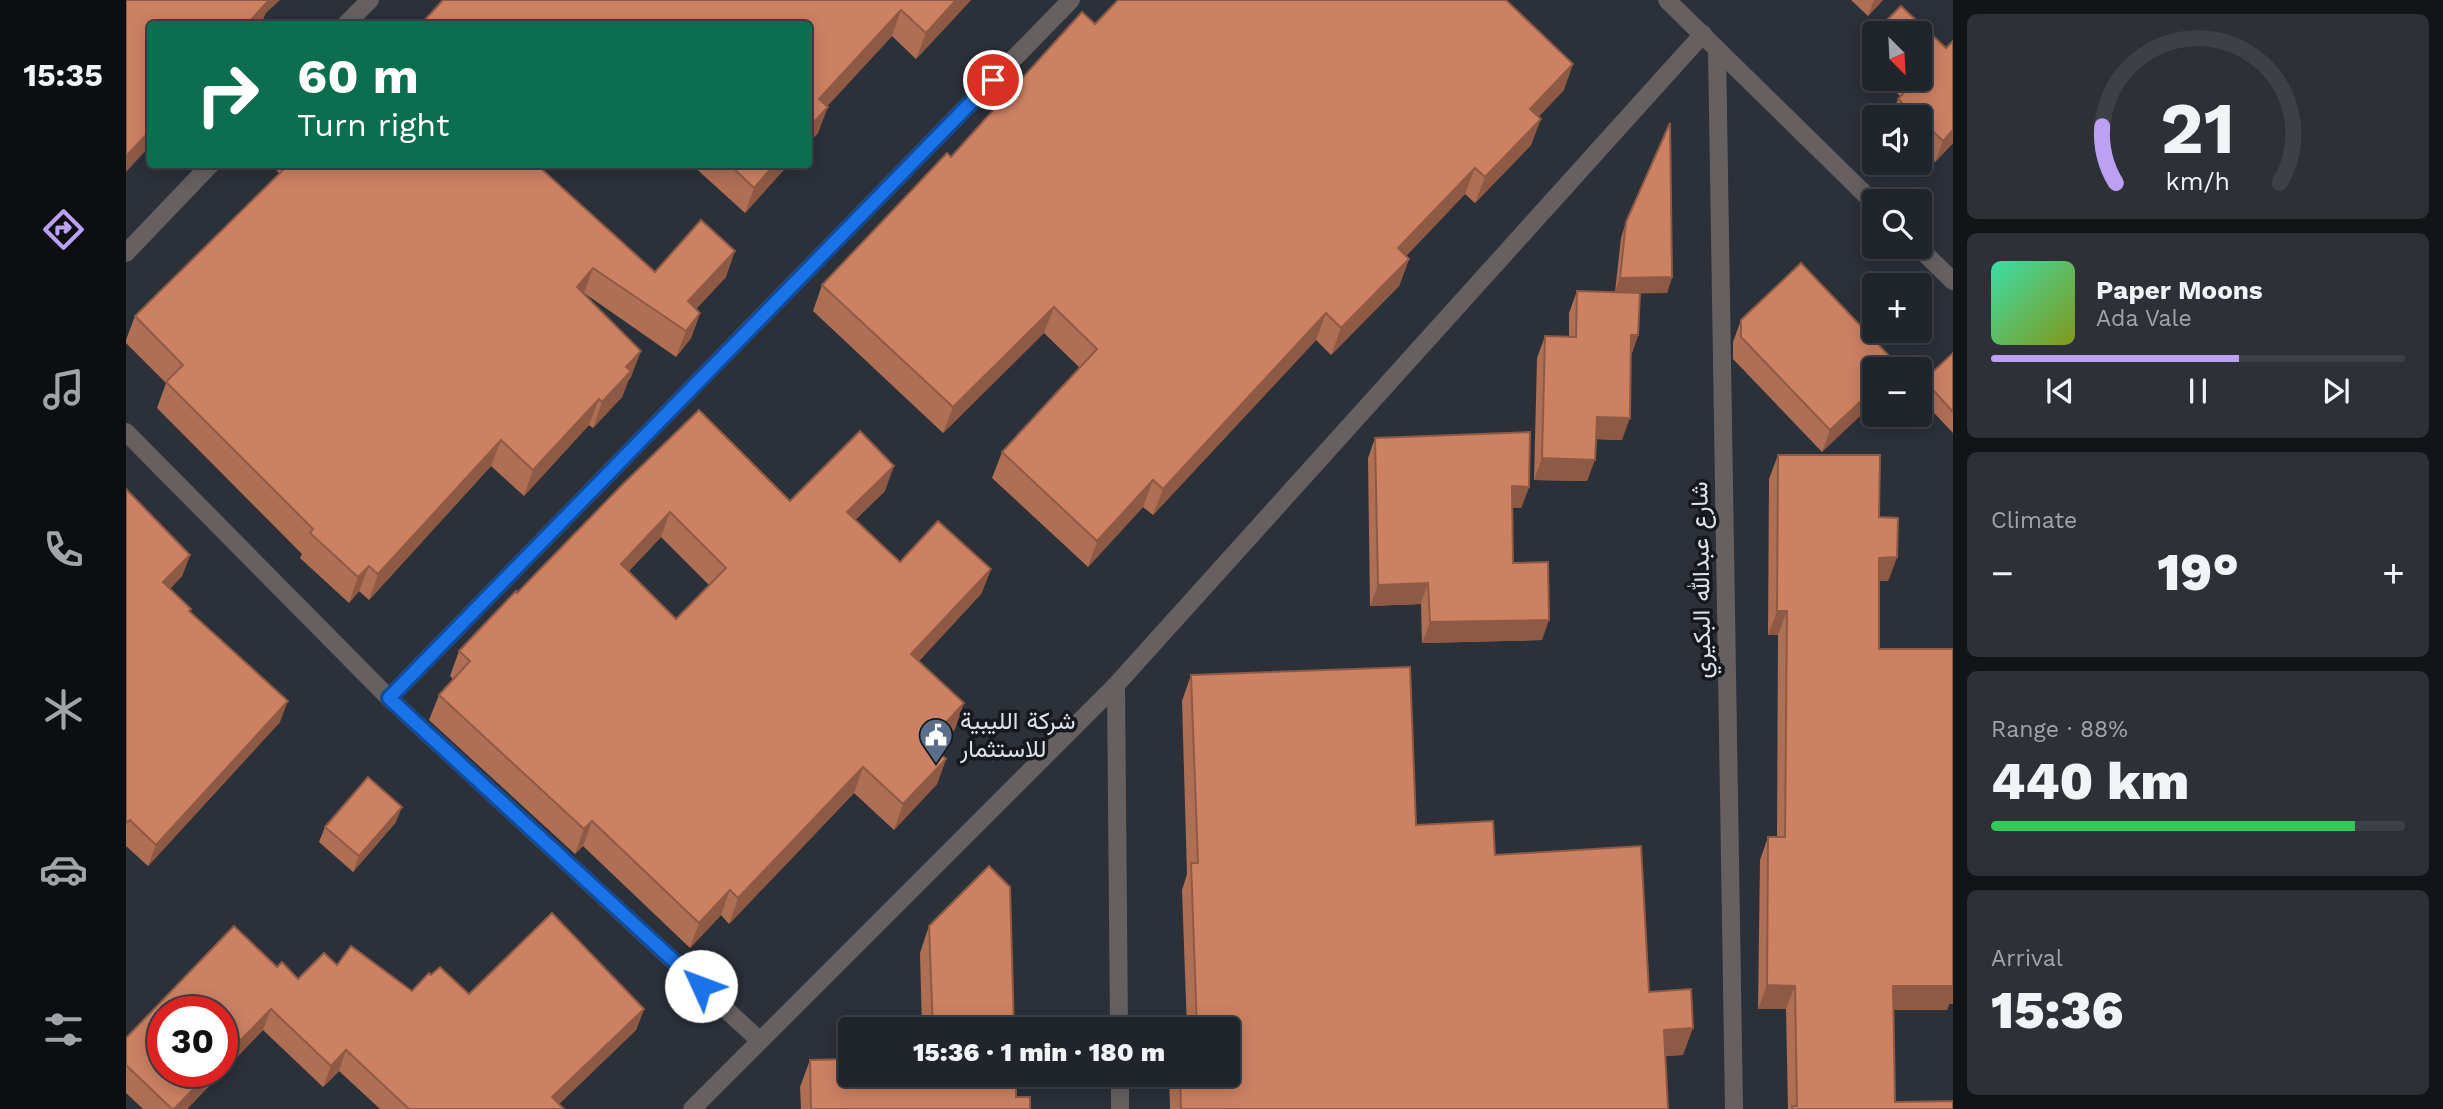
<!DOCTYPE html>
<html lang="en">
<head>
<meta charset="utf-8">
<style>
  body { margin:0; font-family:"Work Sans",Vazirmatn,sans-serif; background:#2d3037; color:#f1f3f6; height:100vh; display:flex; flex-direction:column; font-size:26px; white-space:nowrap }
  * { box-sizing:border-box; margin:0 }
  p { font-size:23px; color:#a2a4a9 }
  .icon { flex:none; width:38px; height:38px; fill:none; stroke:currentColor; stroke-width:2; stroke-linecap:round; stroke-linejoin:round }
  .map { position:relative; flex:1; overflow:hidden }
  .side { display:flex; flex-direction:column; gap:14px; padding:14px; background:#121418; width:490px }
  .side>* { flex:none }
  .guide { position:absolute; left:21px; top:21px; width:665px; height:147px; border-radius:7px; box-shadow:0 4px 18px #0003,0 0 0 2px #3d4147; background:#0b6e4f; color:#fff; overflow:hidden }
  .needle { width:46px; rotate:156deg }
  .controls { position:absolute; left:1736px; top:21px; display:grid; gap:14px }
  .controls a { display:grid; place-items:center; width:70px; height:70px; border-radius:7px; background:#20242b; box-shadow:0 4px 18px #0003,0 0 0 2px #3d4147; font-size:35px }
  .speed { position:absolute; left:21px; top:996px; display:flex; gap:14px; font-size:35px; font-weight:700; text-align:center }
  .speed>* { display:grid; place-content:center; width:91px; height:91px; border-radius:50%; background:#20242b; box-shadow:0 4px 18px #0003,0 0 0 2px #3d4147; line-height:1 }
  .speed .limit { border:10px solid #d22; background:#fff; color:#111 }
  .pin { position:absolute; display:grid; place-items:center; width:60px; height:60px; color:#fff; margin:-30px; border:4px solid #fff; border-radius:50%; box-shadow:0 2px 7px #0007 }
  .me { position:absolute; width:77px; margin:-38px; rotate:313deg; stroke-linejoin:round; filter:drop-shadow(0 0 5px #0008) }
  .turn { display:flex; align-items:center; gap:24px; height:147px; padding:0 35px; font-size:32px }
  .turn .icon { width:91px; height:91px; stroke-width:2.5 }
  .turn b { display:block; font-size:49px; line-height:60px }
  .big { font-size:52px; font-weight:800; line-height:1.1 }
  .side .card { flex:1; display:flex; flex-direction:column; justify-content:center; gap:10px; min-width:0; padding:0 24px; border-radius:10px; background:#2d3037 }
  .side .dial { align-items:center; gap:0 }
  .dial svg { height:182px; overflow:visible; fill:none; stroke:#3d4147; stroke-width:7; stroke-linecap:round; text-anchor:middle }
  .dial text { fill:#f1f3f6; stroke:none }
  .song { display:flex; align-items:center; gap:21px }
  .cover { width:84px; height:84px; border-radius:10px; background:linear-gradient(135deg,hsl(160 70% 55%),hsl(70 70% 35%)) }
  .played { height:7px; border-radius:4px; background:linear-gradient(90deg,#bca0f2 60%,#3d4147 60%) }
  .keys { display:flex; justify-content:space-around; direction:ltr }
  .heat { display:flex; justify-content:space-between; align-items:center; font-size:38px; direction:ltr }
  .charge { height:10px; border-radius:5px; background:linear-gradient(90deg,#34c759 88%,#3d4147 0) }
  .trip { position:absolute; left:712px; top:1017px; width:402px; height:70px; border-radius:7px; background:#20242b; box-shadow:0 4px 18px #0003,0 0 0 2px #3d4147; font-weight:800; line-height:70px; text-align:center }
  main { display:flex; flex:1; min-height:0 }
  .menu { display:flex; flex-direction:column; width:126px; justify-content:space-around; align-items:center; background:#0d0e11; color:#a2a4a9 }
  .menu .icon { width:49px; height:49px }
  .menu .active { color:#bca0f2 }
  .menu b { font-size:32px; color:#f1f3f6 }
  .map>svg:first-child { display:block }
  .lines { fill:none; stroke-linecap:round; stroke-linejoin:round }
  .street { stroke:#666060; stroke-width:18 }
  .wall { fill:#af6f55; fill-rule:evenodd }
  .shaded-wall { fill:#8f5a45 }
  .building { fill:#cc8163; stroke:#8f5a45; stroke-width:2; fill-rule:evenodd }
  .route-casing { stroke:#114b97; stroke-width:18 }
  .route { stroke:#1a73e8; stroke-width:12 }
  .labels { text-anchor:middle; stroke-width:7; stroke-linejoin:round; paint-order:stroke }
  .street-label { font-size:24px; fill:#dee2e7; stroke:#15181c }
  .poi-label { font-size:24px; fill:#dee2e7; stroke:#15181c; text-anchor:start }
</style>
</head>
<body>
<main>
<nav class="menu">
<b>15:35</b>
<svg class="icon active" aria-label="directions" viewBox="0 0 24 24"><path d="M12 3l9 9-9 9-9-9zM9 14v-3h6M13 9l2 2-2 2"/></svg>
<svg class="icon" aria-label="music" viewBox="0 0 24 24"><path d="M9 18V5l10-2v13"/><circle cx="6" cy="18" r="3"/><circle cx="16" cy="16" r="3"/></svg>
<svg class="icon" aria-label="phone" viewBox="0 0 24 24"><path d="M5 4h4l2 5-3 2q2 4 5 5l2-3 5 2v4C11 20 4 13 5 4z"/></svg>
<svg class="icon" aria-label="climate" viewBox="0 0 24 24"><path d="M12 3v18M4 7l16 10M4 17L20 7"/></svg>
<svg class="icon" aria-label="car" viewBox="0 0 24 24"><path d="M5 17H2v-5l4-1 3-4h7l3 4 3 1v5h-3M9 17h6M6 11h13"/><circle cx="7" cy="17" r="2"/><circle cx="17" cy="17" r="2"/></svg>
<svg class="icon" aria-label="filters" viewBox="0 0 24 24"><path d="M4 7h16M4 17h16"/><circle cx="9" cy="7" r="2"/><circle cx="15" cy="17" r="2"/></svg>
</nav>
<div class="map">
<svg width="1827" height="1109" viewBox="0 0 1827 1109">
  <rect width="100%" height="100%" fill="#2b3039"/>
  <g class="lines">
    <g class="street">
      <polyline points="1541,0 1748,203"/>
      <polyline points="220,24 244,0"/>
      <polyline points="1591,49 1608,1109"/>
      <polyline points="1792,247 1827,281"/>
      <polyline points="0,253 85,164"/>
      <polyline points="0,432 263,698 633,1040"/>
      <polyline points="990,685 993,1029"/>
      <polyline points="263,698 945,0"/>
      <polyline points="994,1074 994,1109"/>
      <polyline points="566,1109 990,685 1577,34"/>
    </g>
  </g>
  <g class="wall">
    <polygon points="318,0 845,0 790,59 766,36 701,106 692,133 682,143 682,24"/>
    <polygon points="1725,0 1757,0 1742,16"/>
    <polygon points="1775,6 1827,143 1809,162 1794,148 1794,117 1765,117 1772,99 1774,96 1756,79 1794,79 1748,33 1748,72 1735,60 1743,38"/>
    <polygon points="1438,90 1412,117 1405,145 1349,203 1339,194 1280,256 1283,259 1273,286 1205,355 1190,340 1027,515 1017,507 962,567 866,478 876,452 954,368 918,333 817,433 687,311 696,285 825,157"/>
    <polygon points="154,164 410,164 529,272 600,277 570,309 574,313 565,338 550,357 458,293 505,377 502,381 496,397 467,428 463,425 398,496 365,466 243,600 233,591 223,603 174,558 176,554 31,408 40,383 0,343 0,340 9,316 154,174 151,171"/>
    <polygon points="565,164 663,164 619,213"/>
    <polygon points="1500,222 1546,277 1541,293 1514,293 1512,335 1505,356 1496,440 1470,439 1461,481 1408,480 1411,358 1419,336 1443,337 1443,313 1451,291 1489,292 1495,238"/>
    <polygon points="1615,320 1773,366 1696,452 1607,359 1607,342"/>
    <polygon points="1827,353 1827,433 1794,398 1794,391 1798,380"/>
    <polygon points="1249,438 1403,487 1395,508 1386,507 1387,563 1416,640 1296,643 1295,604 1244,606 1242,458"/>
    <polygon points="1652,455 1753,517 1771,557 1762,581 1753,581 1753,649 1823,1004 1821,1010 1767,1010 1769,1102 1827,1109 1662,1109 1660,1009 1632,1009 1634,860 1642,837 1651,837 1652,635 1642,635 1643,479"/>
    <path d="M495,486L664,501L759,491L729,520L774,562L865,569L855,594L793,661L829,729L810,749L820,759L811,784L768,830L728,793L603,924L595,915L564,948L457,846L449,854L303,720L313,695L327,679L324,676L333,651L391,593ZM535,537L583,585L550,619L502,572Z"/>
    <polygon points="0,489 64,555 56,576 44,589 65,609 64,611 154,722 22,866 0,846"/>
    <polygon points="1065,675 1290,825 1369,855 1523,992 1557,1055 1539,1056 1542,1109 1044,1109 1043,1074 1102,1074 1102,1029 1061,1029 1056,890 1061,874 1056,701"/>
    <polygon points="270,822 227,872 193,842 199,827"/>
    <polygon points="803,926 888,1029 796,1029 794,953"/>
    <polygon points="211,965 286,991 305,975 343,994 518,1009 510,1030 433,1104 438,1109 254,1109 213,1071 197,1087 137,1030 61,1109 17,1109 0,1093 0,1038 151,967 172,979"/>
    <polygon points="684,1060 890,1097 904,1109 675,1109 674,1087"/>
  </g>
  <g class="shaded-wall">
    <polygon points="139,0 154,0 140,13 135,24 121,24"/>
    <polygon points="830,0 845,0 790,59 800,33"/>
    <polygon points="1748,0 1757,0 1742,16"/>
    <polygon points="775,10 766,36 684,125 693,99"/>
    <polygon points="1447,64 1438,90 1395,135 1404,109"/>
    <polygon points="702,107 692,133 682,143 682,128"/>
    <polygon points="1415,119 1405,145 1349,203 1359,177"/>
    <polygon points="1827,130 1827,143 1809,162 1817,141"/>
    <polygon points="24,131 24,146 0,172 0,156"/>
    <polygon points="649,164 663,164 619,213 628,188"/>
    <polygon points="1349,168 1339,194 1262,275 1272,248"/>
    <polygon points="609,251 600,277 552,327 562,301"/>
    <polygon points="1283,259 1273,286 1205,355 1215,328"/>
    <polygon points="467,268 458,293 441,313 451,287"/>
    <polygon points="1546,277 1541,293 1488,294 1494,278"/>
    <polygon points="928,307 918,333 817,433 827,407"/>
    <polygon points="574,313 565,338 550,357 560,331"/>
    <polygon points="1200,313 1190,340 1027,515 1037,489"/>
    <polygon points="1505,335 1512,335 1504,357"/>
    <polygon points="515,351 505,377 502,381 496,397 467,428 476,402 500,367"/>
    <polygon points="1748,389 1748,403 1696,452 1704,430"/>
    <polygon points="473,399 463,425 398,496 407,470"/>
    <polygon points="1471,417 1504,418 1496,440 1463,439"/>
    <polygon points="375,440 365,466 243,600 252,574"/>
    <polygon points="1416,458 1469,460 1461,481 1408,480"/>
    <polygon points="768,466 759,491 712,537 721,512"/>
    <polygon points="1027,480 1017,507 962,567 971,541"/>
    <polygon points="1386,486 1403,487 1395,508 1378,507"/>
    <polygon points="544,512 535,537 485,590 495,564"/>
    <polygon points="64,555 56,576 29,604 37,582"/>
    <polygon points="1771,557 1762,581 1744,581 1753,558"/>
    <polygon points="243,566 233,591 223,603 232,577"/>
    <polygon points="865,569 855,594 776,679 785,654"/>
    <polygon points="1302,583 1295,604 1244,606 1252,585"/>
    <polygon points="1651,611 1661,611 1652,635 1642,635"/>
    <polygon points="1423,620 1416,640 1296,643 1304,622"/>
    <polygon points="162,701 154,722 22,866 30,845"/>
    <polygon points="838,703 829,729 793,767 802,742"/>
    <polygon points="820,759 811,784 768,830 777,804"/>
    <polygon points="737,767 728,793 603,924 612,898"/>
    <polygon points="276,807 270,822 227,872 233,856"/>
    <polygon points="466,821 457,846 449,854 458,829"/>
    <polygon points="604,890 595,915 564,948 573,923"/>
    <polygon points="1641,985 1669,986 1660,1009 1632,1009"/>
    <polygon points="1767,986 1827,986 1827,1004 1823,1004 1821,1010 1758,1010"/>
    <polygon points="145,1009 137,1030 61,1109 48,1109 85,1071 96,1071 96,1059"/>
    <polygon points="518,1009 510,1030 428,1109 426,1097"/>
    <polygon points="1567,1028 1557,1055 1528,1056 1538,1030"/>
    <polygon points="220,1050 213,1071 197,1087 205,1066"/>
  </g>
  <g class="building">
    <polygon points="0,0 143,0 121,24 24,24 24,131 0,156"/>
    <polygon points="317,0 830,0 800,33 775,10 693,99 702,107 682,128 682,24 295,24"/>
    <polygon points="992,0 1380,0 1447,64 1404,109 1415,119 1359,177 1349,168 1272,248 1283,259 1215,328 1200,313 1037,489 1027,480 971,541 876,452 971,349 928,307 827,407 696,285 821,153 825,157 956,12 969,24"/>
    <polygon points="1775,6 1820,48 1827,41 1827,130 1817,141 1794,119 1794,117 1792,117 1772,99 1789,81 1786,79 1794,79 1794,33 1748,33 1748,42 1743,38"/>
    <polygon points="1544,123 1546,277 1494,278 1500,222"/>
    <polygon points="163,164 410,164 529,272 575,220 609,251 562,301 574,313 560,331 467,268 451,287 515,351 500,367 505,371 476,402 473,399 407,470 375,440 252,574 243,566 232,577 184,533 187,529 40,382 57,365 9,316"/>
    <polygon points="603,164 649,164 628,188"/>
    <polygon points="1675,263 1773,366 1769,369 1748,369 1748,389 1704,430 1615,337 1615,320"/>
    <polygon points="1451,291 1514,293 1512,335 1505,335 1504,418 1471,417 1469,460 1416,458 1419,336 1450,337"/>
    <polygon points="1827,353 1827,412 1798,380"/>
    <path d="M573,410L664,501L734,431L768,466L721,512L774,562L812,521L865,569L785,654L838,703L802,742L820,759L777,804L737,767L612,898L604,890L573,923L466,821L458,829L313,695L344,661L333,651L390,591L391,593L495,486ZM544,512L600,568L550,619L495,564Z"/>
    <polygon points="1404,432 1403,487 1386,486 1387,563 1422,562 1423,620 1304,622 1302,583 1252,585 1249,438"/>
    <polygon points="1652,455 1754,455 1753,517 1772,518 1771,557 1753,558 1753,649 1827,649 1827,986 1767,986 1769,1102 1827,1101 1827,1109 1666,1109 1666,1106 1671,1106 1669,986 1641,985 1642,837 1659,837 1661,611 1651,611"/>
    <polygon points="0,489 64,555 37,582 65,609 63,611 162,701 30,845 4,820 0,823"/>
    <polygon points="1284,667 1290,825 1367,821 1369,855 1515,846 1523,992 1565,989 1567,1028 1538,1030 1542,1109 1055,1109 1054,1074 1102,1074 1102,1029 1071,1029 1065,863 1072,863 1065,675"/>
    <polygon points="242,777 276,807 233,856 199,827"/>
    <polygon points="863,866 884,887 888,1029 807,1029 803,926"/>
    <polygon points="426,913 518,1009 426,1097 438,1109 283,1109 220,1050 205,1066 145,1009 96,1059 96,1012 37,1012 37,1071 85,1071 48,1109 46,1109 0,1065 0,1038 108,926 151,967 156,962 172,979 198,953 211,965 225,946 286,991 303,973 305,975 314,967 343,994"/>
    <polygon points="724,1059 724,1074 890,1074 890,1097 904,1097 904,1109 685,1109 684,1060"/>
  </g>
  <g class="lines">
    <defs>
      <polyline id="route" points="575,986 263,698 867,80"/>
    </defs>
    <use href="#route" class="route-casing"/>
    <use href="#route" class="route"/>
  </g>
  <defs>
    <symbol id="civic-pin" viewBox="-11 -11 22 30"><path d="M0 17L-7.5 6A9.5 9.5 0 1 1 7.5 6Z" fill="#5c6f8a" stroke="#15181c"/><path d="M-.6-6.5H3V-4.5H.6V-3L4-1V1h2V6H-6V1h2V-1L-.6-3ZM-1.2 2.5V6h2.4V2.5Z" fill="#fff"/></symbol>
  </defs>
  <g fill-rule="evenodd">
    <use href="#civic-pin" x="791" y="716" width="38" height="52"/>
  </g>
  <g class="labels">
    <g class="street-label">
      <text transform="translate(1575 580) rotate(-91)" y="8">شارع عبدالله البكيري</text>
    </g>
    <g class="poi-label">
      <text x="834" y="729">شركة الليبية<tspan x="834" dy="28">للاستثمار</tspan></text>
    </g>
  </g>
</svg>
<div class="controls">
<a><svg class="needle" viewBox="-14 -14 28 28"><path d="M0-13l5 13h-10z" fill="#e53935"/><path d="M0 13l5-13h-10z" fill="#a2a4a9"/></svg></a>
<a><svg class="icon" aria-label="sound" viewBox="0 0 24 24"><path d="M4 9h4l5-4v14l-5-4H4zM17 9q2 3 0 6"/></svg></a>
<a><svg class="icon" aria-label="search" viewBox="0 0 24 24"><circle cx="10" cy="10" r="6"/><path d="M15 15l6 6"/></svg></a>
<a>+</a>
<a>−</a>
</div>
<div class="speed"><div class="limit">30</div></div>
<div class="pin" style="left:867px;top:80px;background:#d93025"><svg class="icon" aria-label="arrive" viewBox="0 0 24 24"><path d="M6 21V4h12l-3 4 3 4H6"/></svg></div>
<svg class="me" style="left:575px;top:986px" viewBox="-20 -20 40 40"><circle r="19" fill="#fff"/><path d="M0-13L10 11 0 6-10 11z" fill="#1a73e8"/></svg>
<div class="trip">15:36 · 1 min · 180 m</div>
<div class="guide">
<div class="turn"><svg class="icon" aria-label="right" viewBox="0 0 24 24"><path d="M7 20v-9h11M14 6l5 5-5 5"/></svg><div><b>60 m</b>Turn right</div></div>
</div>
</div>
<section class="side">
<div class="card dial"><svg viewBox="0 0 100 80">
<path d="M14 69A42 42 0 1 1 86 69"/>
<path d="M14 69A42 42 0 0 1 8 44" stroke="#bca0f2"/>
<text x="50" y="56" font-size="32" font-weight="700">21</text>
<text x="50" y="72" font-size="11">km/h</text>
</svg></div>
<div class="card">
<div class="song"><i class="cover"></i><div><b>Paper Moons</b><p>Ada Vale</p></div></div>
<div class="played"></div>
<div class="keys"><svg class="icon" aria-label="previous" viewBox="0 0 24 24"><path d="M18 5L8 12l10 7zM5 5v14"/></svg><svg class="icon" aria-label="pause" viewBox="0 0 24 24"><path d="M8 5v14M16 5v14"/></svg><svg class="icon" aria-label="next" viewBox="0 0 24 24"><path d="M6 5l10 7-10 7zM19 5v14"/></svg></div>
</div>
<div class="card"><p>Climate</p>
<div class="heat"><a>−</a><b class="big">19°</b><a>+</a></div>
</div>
<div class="card"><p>Range · 88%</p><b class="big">440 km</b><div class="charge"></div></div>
<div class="card"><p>Arrival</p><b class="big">15:36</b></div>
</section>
</main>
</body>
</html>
